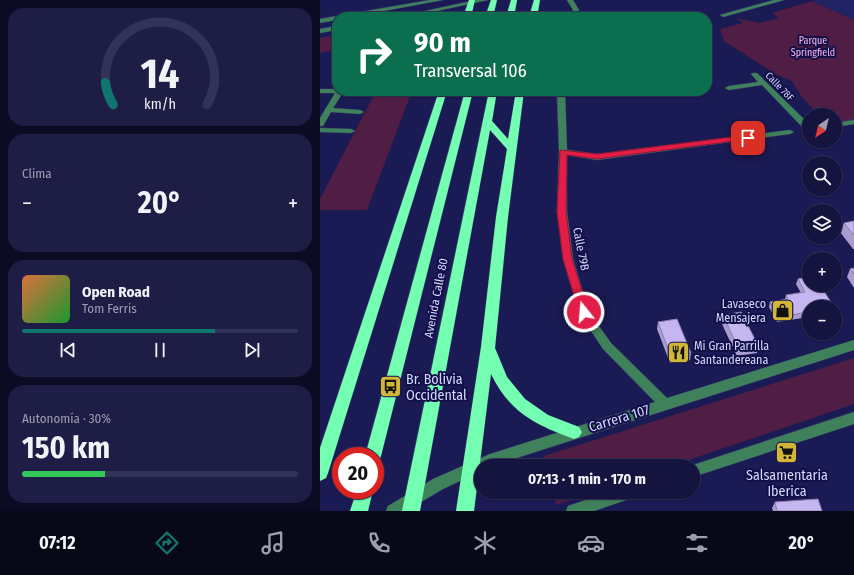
<!DOCTYPE html>
<html lang="es">
<head>
<meta charset="utf-8">
<style>
  body { margin:0; font-family:"Fira Sans Condensed",sans-serif; background:#1d1d46; color:#f1f3f6; height:100vh; display:flex; flex-direction:column; font-size:15px; white-space:nowrap }
  * { box-sizing:border-box; margin:0 }
  p { font-size:13px; color:#9d9eb0 }
  .icon { flex:none; width:22px; height:22px; fill:none; stroke:currentColor; stroke-width:2; stroke-linecap:round; stroke-linejoin:round }
  .map { position:relative; flex:1; overflow:hidden }
  .panel { display:flex; flex-direction:column; gap:8px; padding:8px; background:#0b0b23; width:320px }
  .panel>* { flex:none }
  .banner { position:absolute; left:12px; top:12px; width:380px; height:84px; border-radius:16px; box-shadow:0 1px 3px #0004,0 0 0 1px #333359; background:#0b6e4f; color:#fff; overflow:hidden }
  .needle { width:26px; rotate:215deg }
  .fabs { position:absolute; left:482px; top:108px; display:grid; gap:8px }
  .fabs a { display:grid; place-items:center; width:40px; height:40px; border-radius:50%; background:#14143f; box-shadow:0 1px 3px #0004,0 0 0 1px #333359; font-size:20px }
  .speed { position:absolute; left:12px; top:447px; display:flex; gap:8px; font-size:20px; font-weight:700; text-align:center }
  .speed>* { display:grid; place-content:center; width:52px; height:52px; border-radius:50%; background:#14143f; box-shadow:0 1px 3px #0004,0 0 0 1px #333359; line-height:1 }
  .speed .limit { border:6px solid #d22; background:#fff; color:#111 }
  .pin { position:absolute; display:grid; place-items:center; width:34px; height:34px; color:#fff; margin:-17px; border-radius:8px; box-shadow:0 2px 6px #0006 }
  .me { position:absolute; width:44px; margin:-22px; rotate:343deg; stroke-linejoin:round; filter:drop-shadow(0 0 3px #0008) }
  .turn { display:flex; align-items:center; gap:14px; height:84px; padding:0 16px; font-size:18px }
  .turn .icon { width:52px; height:52px; stroke-width:2.5 }
  .turn b { display:block; font-size:28px; line-height:34px }
  .big { font-size:30px; font-weight:700; line-height:1.1 }
  .panel .tile { flex:1; display:flex; flex-direction:column; justify-content:center; gap:6px; min-width:0; padding:0 14px; border-radius:16px; background:#1d1d46 }
  .panel .dial { align-items:center; gap:0 }
  .dial svg { height:104px; overflow:visible; fill:none; stroke:#333359; stroke-width:7; stroke-linecap:round; text-anchor:middle }
  .dial text { fill:#f1f3f6; stroke:none }
  .song { display:flex; align-items:center; gap:12px }
  .cover { width:48px; height:48px; border-radius:6px; background:linear-gradient(135deg,hsl(20 70% 55%),hsl(130 70% 35%)) }
  .played { height:4px; border-radius:2px; background:linear-gradient(90deg,#0f766e 70%,#333359 70%) }
  .keys { display:flex; justify-content:space-around; direction:ltr }
  .heat { display:flex; justify-content:space-between; align-items:center; font-size:22px; direction:ltr }
  .charge { height:6px; border-radius:3px; background:linear-gradient(90deg,#34c759 30%,#333359 0) }
  .trip { position:absolute; left:154px; top:459px; width:226px; height:40px; border-radius:20px; background:#14143f; box-shadow:0 1px 3px #0004,0 0 0 1px #333359; font-weight:700; line-height:40px; text-align:center }
  .menu { display:flex; height:64px; justify-content:space-around; align-items:center; background:#080819; color:#9d9eb0 }
  .menu .icon { width:28px; height:28px }
  .menu .current { color:#0f766e }
  .menu b { font-size:18px; color:#f1f3f6 }
  main { display:flex; flex:1; min-height:0 }
  .map>svg:first-child { display:block }
  .built { fill:#222365 }
  .green { fill:#501d45 }
  .lines { fill:none; stroke-linecap:round; stroke-linejoin:round }
  .minor-casing { stroke:#34356c; stroke-width:1 }
  .highway-casing { stroke:#34356c; stroke-width:1 }
  .minor { fill:#3f815b; fill-rule:evenodd }
  .highway { fill:#74feb2; fill-rule:evenodd }
  .wall { fill:#a99ccf }
  .building { fill:#c5b5f1; stroke:#8a7fa9 }
  .route { fill:#e11d48; stroke:#92132f }
  .labels { text-anchor:middle; stroke-width:4; stroke-linejoin:round; paint-order:stroke }
  .far-park-label { font-size:10px; fill:#fdb7ea; stroke:#130f49 }
  .far-street-label { font-size:10px; fill:#d2d9fe; stroke:#130f49 }
  .street-label { font-size:12px; fill:#d2d9fe; stroke:#130f49 }
  .poi-label { font-size:12px; fill:#d2d9fe; stroke:#130f49; text-anchor:end }
  .near-poi-label { font-size:14px; fill:#d2d9fe; stroke:#130f49; text-anchor:start }
  .near-street-label { font-size:14px; fill:#d2d9fe; stroke:#130f49 }
</style>
</head>
<body>
<main>
<section class="panel">
<div class="tile dial"><svg viewBox="0 0 100 80">
<path d="M14 69A42 42 0 1 1 86 69"/>
<path d="M14 69A42 42 0 0 1 8 52" stroke="#0f766e"/>
<text x="50" y="56" font-size="32" font-weight="700">14</text>
<text x="50" y="72" font-size="11">km/h</text>
</svg></div>
<div class="tile"><p>Clima</p>
<div class="heat"><a>−</a><b class="big">20°</b><a>+</a></div>
</div>
<div class="tile">
<div class="song"><i class="cover"></i><div><b>Open Road</b><p>Tom Ferris</p></div></div>
<div class="played"></div>
<div class="keys"><svg class="icon" aria-label="previous" viewBox="0 0 24 24"><path d="M18 5L8 12l10 7zM5 5v14"/></svg><svg class="icon" aria-label="pause" viewBox="0 0 24 24"><path d="M8 5v14M16 5v14"/></svg><svg class="icon" aria-label="next" viewBox="0 0 24 24"><path d="M6 5l10 7-10 7zM19 5v14"/></svg></div>
</div>
<div class="tile"><p>Autonomía · 30%</p><b class="big">150 km</b><div class="charge"></div></div>
</section>
<div class="map">
<svg width="534" height="511" viewBox="0 0 534 511">
  <rect width="100%" height="100%" fill="#1a1a54"/>
  <polygon class="built" points="534,0 534,20 492,1 495,0"/>
  <g class="green">
    <polygon points="492,1 534,20 534,121 515,124 515,115 499,115 481,96 472,81 457,75 404,41 400,29 423,23 416,18 439,23 459,18 452,13"/>
    <polygon points="17,35 17,50 0,53 0,38"/>
    <polygon points="56,91 92,91 47,210 0,210 0,199"/>
    <polygon points="534,358 534,404 351,466 227,466 224,456"/>
    <polygon points="233,492 274,492 236,505"/>
  </g>
  <g class="lines">
    <defs>
      <g id="minor">
        <polygon points="110,0 123,0 31,17 17,17 17,20 0,23 0,19"/>
        <polygon points="156,0 168,0 89,17 77,17"/>
        <polygon points="247,0 253,0 259,10 254,17 248,17 253,10"/>
        <polygon points="454,0 464,0 403,17 400,15"/>
        <polygon points="17,26 17,30 0,33 0,29"/>
        <polygon points="433,73 437,73 489,124 489,131 486,131 442,85 409,90 405,88 409,86 438,82 431,74"/>
        <polygon points="0,89 17,89 17,91 24,91 13,108 40,110 44,112 40,114 11,112 3,126 0,126 0,118 15,93 0,93"/>
        <polygon points="237,91 245,91 247,150 277,154 470,130 474,132 470,134 277,160 247,155 247,212 253,259 269,312 291,343 347,398 534,340 534,350 172,466 161,466 161,471 123,489 86,511 66,511 68,506 113,479 170,454 335,402 283,349 259,313 243,259 237,212 239,152"/>
        <polygon points="534,120 534,124 515,127 515,123"/>
        <polygon points="0,128 31,129 35,131 31,133 0,132"/>
        <polygon points="534,412 534,424 373,477 373,466 370,466"/>
        <polygon points="290,492 317,492 315,497 274,511 246,511 248,506"/>
      </g>
      <g id="highway">
        <polygon points="149,0 155,0 151,17 143,17"/>
        <polygon points="171,0 177,0 173,17 165,17"/>
        <polygon points="191,0 197,0 194,17 186,17"/>
        <polygon points="214,0 220,0 217,17 209,17"/>
        <polygon points="94,12 126,15 130,17 97,16 94,16"/>
        <polygon points="119,91 127,91 8,473 6,478 0,481 0,448"/>
        <polygon points="145,91 153,91 61,456 59,461 55,463 55,456 45,456"/>
        <path d="M169,91H177L172,121L188,139L196,91H204L188,217L175,348L187,377L205,399L228,415L259,427L262,432L259,437L254,439C216,425 190,413 171,374L154,511H136L161,347L176,217L187,149L170,130L100,511H82Z"/>
        <polygon points="37,490 53,490 48,511 30,511"/>
      </g>
    </defs>
    <use href="#minor" class="minor-casing"/>
    <use href="#highway" class="highway-casing"/>
    <use href="#minor" class="minor"/>
    <use href="#highway" class="highway"/>
  </g>
  <g class="wall">
    <polygon points="534,221 534,249 533,249 520,232 524,223"/>
    <polygon points="534,268 534,288 527,277 530,269"/>
    <polygon points="489,277 489,317 457,322 449,307 450,302 465,299 466,295 481,293 476,284 478,279"/>
    <polygon points="403,315 439,347 437,353 417,356 401,322"/>
    <polygon points="338,322 371,353 370,360 350,363 337,329"/>
    <polygon points="455,502 502,511 453,511 452,508"/>
  </g>
  <g class="building">
    <polygon points="534,221 534,235 524,223"/>
    <polygon points="534,268 534,274 530,269"/>
    <polygon points="489,277 489,285 500,285 514,307 489,307 489,312 459,317 450,302 468,299 466,295 485,292 478,279"/>
    <polygon points="421,312 439,347 419,350 403,315"/>
    <polygon points="357,319 371,353 351,357 338,322"/>
    <polygon points="498,499 502,511 457,511 455,502"/>
  </g>
  <polygon class="route" points="428,135 431,138 430,139 277,159 247,155 246,212 252,259 269,312 267,315 260,315 243,259 237,212 240,150 277,154"/>
  <defs>
    <symbol id="shop-square" viewBox="-11 -11 22 22"><rect x="-9" y="-9" width="18" height="18" rx="4" fill="#d2b736" stroke="#130f49"/><path d="M-5-2.5h2.3a2.7 3.5 0 0 1 5.4 0H5L5.5 6h-11ZM-1.5-2.5h3a1.5 2.3 0 0 0-3 0Z" fill="#111"/></symbol>
    <symbol id="restaurant-square" viewBox="-11 -11 22 22"><rect x="-9" y="-9" width="18" height="18" rx="4" fill="#d2b736" stroke="#130f49"/><path d="M-5-6h1v4h1v-4h1v4h1v-4h1v5L-1.5 .5V6h-2V.5L-5-1ZM5-6V6H3V1.5H1.5Q1.5-4 5-6Z" fill="#111"/></symbol>
    <symbol id="bus-square" viewBox="-11 -11 22 22"><rect x="-9" y="-9" width="18" height="18" rx="4" fill="#d2b736" stroke="#130f49"/><path d="M-5-6H5V4H4V6H2V4H-2V6H-4V4H-5ZM-3.5-4V0h7V-4ZM-3.5 1.2v1.5H-2V1.2ZM2 1.2v1.5H3.5V1.2Z" fill="#111"/></symbol>
    <symbol id="supermarket-square" viewBox="-11 -11 22 22"><rect x="-9" y="-9" width="18" height="18" rx="4" fill="#d2b736" stroke="#130f49"/><path d="M-6-5.5h2.5l.6 2H6L4.5 2H-2.5L-4.4-4H-6ZM-1.5 3.2a1.3 1.3 0 1 0 .1 0ZM3 3.2a1.3 1.3 0 1 0 .1 0Z" fill="#111"/></symbol>
  </defs>
  <g fill-rule="evenodd">
    <use href="#shop-square" x="450" y="298" width="25" height="25"/>
    <use href="#restaurant-square" x="346" y="340" width="25" height="25"/>
    <use href="#bus-square" x="58" y="374" width="25" height="25"/>
    <use href="#supermarket-square" x="454" y="440" width="25" height="25"/>
  </g>
  <g class="labels">
    <g class="far-park-label">
      <text x="493" y="44">Parque<tspan x="493" dy="12">Springfield</tspan></text>
    </g>
    <g class="far-street-label">
      <text transform="translate(460 86) rotate(46)" y="4">Calle 78F</text>
    </g>
    <g class="street-label">
      <text transform="translate(261 249) rotate(79)" y="4">Calle 79B</text>
      <text transform="translate(116 298) rotate(-79)" y="4">Avenida Calle 80</text>
    </g>
    <g class="poi-label">
      <text x="446" y="308">Lavaseco<tspan x="446" dy="14">Mensajera</tspan></text>
      <text x="374" y="350" text-anchor="start">Mi Gran Parrilla<tspan x="374" dy="14">Santandereana</tspan></text>
    </g>
    <g class="near-poi-label">
      <text x="86" y="384">Br. Bolivia<tspan x="86" dy="16">Occidental</tspan></text>
      <text x="467" y="480" text-anchor="middle">Salsamentaria<tspan x="467" dy="16">Iberica</tspan></text>
    </g>
    <g class="near-street-label">
      <text transform="translate(299 418) rotate(-17)" y="5">Carrera 107</text>
    </g>
  </g>
</svg>
<div class="fabs">
<a><svg class="needle" viewBox="-14 -14 28 28"><path d="M0-13l5 13h-10z" fill="#e53935"/><path d="M0 13l5-13h-10z" fill="#9d9eb0"/></svg></a>
<a><svg class="icon" aria-label="search" viewBox="0 0 24 24"><circle cx="10" cy="10" r="6"/><path d="M15 15l6 6"/></svg></a>
<a><svg class="icon" aria-label="layers" viewBox="0 0 24 24"><path d="M12 4l9 5-9 5-9-5zM3 14l9 5 9-5"/></svg></a>
<a>+</a>
<a>−</a>
</div>
<div class="speed"><div class="limit">20</div></div>
<div class="pin" style="left:428px;top:138px;background:#d93025"><svg class="icon" aria-label="arrive" viewBox="0 0 24 24"><path d="M6 21V4h12l-3 4 3 4H6"/></svg></div>
<svg class="me" style="left:264px;top:312px" viewBox="-20 -20 40 40"><circle r="17" fill="#e11d48" stroke="#fff" stroke-width="3"/><path d="M0-11L8 9 0 5-8 9z" fill="#fff"/></svg>
<div class="trip">07:13 · 1 min · 170 m</div>
<div class="banner">
<div class="turn"><svg class="icon" aria-label="right" viewBox="0 0 24 24"><path d="M7 20v-9h11M14 6l5 5-5 5"/></svg><div><b>90 m</b>Transversal 106</div></div>
</div>
</div>
</main>
<nav class="menu">
<b>07:12</b>
<svg class="icon current" aria-label="directions" viewBox="0 0 24 24"><path d="M12 3l9 9-9 9-9-9zM9 14v-3h6M13 9l2 2-2 2"/></svg>
<svg class="icon" aria-label="music" viewBox="0 0 24 24"><path d="M9 18V5l10-2v13"/><circle cx="6" cy="18" r="3"/><circle cx="16" cy="16" r="3"/></svg>
<svg class="icon" aria-label="phone" viewBox="0 0 24 24"><path d="M5 4h4l2 5-3 2q2 4 5 5l2-3 5 2v4C11 20 4 13 5 4z"/></svg>
<svg class="icon" aria-label="climate" viewBox="0 0 24 24"><path d="M12 3v18M4 7l16 10M4 17L20 7"/></svg>
<svg class="icon" aria-label="car" viewBox="0 0 24 24"><path d="M5 17H2v-5l4-1 3-4h7l3 4 3 1v5h-3M9 17h6M6 11h13"/><circle cx="7" cy="17" r="2"/><circle cx="17" cy="17" r="2"/></svg>
<svg class="icon" aria-label="filters" viewBox="0 0 24 24"><path d="M4 7h16M4 17h16"/><circle cx="9" cy="7" r="2"/><circle cx="15" cy="17" r="2"/></svg>
<b>20°</b>
</nav>
</body>
</html>
